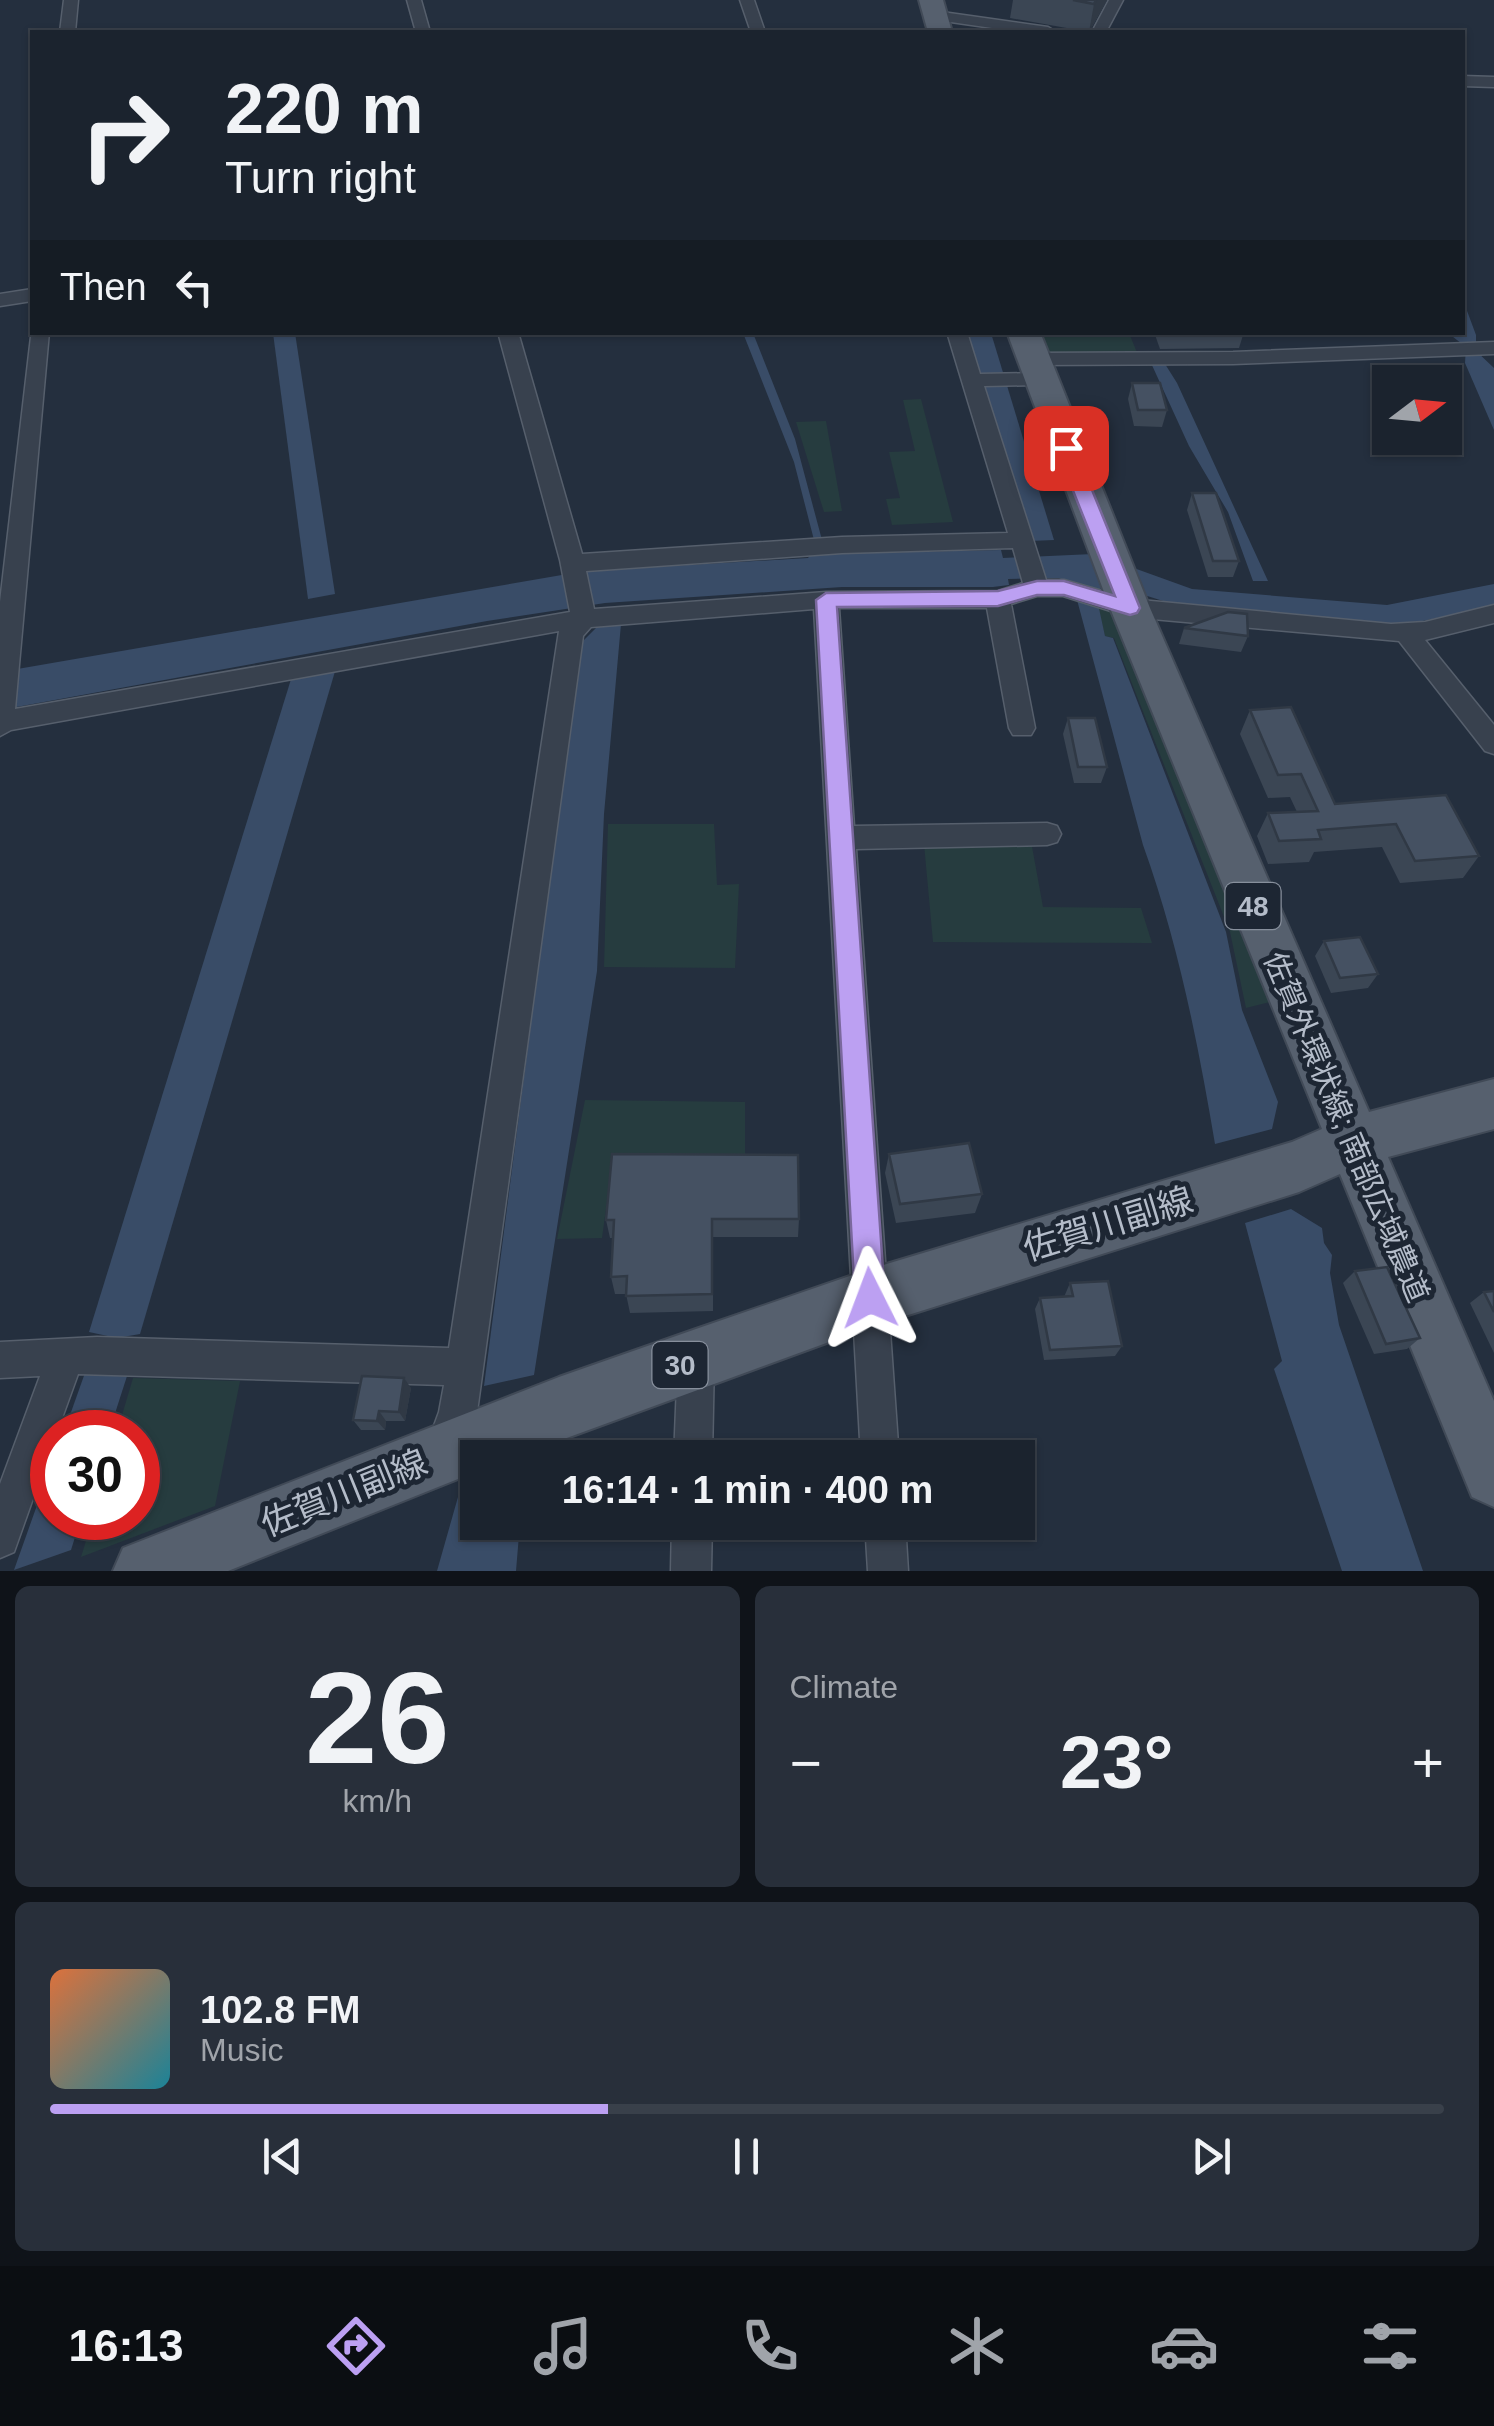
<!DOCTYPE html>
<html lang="en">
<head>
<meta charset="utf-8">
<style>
  body { margin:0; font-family:Helvetica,"Noto Sans JP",sans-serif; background:#282f3a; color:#f1f3f6; height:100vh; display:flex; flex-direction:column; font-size:38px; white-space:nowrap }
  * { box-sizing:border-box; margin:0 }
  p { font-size:32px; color:#a0a4aa }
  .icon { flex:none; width:55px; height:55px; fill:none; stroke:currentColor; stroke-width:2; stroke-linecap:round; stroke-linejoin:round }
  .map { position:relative; height:1571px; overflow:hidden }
  .panel { display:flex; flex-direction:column; gap:15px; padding:15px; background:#0f1319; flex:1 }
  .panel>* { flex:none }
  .guide { position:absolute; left:30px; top:30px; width:1435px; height:305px; border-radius:0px; box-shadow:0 2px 8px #0004,0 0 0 2px #39404a; background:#1b232e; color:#f1f3f6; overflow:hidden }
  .needle { width:65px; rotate:74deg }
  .buttons { position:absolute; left:1372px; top:365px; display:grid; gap:20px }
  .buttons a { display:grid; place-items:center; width:90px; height:90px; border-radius:0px; background:#1b232e; box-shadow:0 2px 8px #0004,0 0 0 2px #39404a; font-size:50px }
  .speed { position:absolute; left:30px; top:1410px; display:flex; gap:20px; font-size:50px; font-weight:700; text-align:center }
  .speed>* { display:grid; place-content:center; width:130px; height:130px; border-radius:50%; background:#1b232e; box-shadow:0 2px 8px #0004,0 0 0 2px #39404a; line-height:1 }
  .speed .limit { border:15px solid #d22; background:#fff; color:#111 }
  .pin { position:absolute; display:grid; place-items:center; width:85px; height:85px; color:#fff; margin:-42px; border-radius:20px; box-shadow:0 5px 15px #0006 }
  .me { position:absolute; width:110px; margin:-55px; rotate:357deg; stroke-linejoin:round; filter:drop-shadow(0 0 8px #0008) }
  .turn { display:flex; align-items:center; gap:35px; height:210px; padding:0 30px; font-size:45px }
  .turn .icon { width:130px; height:130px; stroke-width:2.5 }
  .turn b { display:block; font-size:70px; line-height:85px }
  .then { display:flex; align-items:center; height:95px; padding:0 30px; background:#0003; gap:20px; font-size:38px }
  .big { font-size:75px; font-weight:700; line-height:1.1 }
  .panel .card { flex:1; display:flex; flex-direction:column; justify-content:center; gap:15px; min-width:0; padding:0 35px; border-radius:15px; background:#282f3a }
  .panel .dial { align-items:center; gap:0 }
  .dial b { font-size:130px; line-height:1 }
  .song { display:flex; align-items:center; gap:30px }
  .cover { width:120px; height:120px; border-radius:15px; background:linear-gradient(135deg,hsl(20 70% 55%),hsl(190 70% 35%)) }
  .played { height:10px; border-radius:5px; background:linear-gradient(90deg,#bca0f2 40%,#39404a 40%) }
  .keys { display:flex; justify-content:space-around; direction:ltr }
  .heat { display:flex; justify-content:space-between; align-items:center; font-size:55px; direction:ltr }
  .panel .tiles { flex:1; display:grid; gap:15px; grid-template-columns:1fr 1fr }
  .card:last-child { grid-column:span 2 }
  .trip { position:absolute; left:460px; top:1440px; width:575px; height:100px; border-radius:0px; background:#1b232e; box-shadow:0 2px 8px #0004,0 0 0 2px #39404a; font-weight:700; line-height:100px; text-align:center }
  .tab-bar { display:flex; height:160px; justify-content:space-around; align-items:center; background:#0b0e12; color:#a0a4aa }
  .tab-bar .icon { width:70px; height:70px }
  .tab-bar .selected { color:#bca0f2 }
  .tab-bar b { font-size:45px; color:#f1f3f6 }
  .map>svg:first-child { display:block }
  .green { fill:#263c3f }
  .water { fill:#394c67 }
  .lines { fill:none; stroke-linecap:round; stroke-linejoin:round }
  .minor-casing { stroke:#565f6c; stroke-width:3 }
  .primary-casing { stroke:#414a57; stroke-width:4 }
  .minor { fill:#38414e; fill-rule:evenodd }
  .primary { fill:#56606e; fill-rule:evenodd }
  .wall { fill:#3b4654 }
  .shaded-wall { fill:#303945 }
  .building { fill:#455162; stroke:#303945; stroke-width:2.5 }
  .route { fill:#bca0f2; stroke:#7a689d; stroke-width:2.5 }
  .labels { text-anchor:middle; stroke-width:10; stroke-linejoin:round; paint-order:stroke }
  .shield { fill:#1d2633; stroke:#878f9c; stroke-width:2.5 }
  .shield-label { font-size:28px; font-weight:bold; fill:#b4bcc9 }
  .street-label { font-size:30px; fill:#b4bcc9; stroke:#1d2633 }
  .near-street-label { font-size:35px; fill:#b4bcc9; stroke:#1d2633 }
</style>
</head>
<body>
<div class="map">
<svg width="1494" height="1571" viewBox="0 0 1494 1571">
  <rect width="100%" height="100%" fill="#242f3e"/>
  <g class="green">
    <polygon points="1036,333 1129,333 1138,355 1043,355"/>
    <polygon points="921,399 953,522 892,525 886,499 900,498 889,452 915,451 903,400"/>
    <polygon points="826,421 842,511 824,512 796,422"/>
    <polygon points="1097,603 1122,618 1274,1001 1246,1008 1230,932 1114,638 1105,636"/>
    <polygon points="608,824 714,824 717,885 739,884 735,968 604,967"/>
    <polygon points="1031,841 1043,907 1141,908 1152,943 933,942 924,844"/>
    <polygon points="585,1100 745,1102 745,1165 612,1165 602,1238 557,1239"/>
    <polygon points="133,1378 240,1381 215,1506 81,1557 93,1518 138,1518 138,1432 117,1432"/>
  </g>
  <g class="water">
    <polygon points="1463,300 1476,335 1476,351 1494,368 1494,430 1465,363 1466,347 1448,333 1462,332"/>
    <polygon points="273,333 295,333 335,594 308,599"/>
    <polygon points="743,333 753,333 795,439 822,540 814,540 794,462"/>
    <polygon points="967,333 991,333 1054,540 1030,541"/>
    <polygon points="1151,363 1165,364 1177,383 1268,581 1253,581 1228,512 1189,446"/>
    <path d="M1001,550L1003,558L1093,554L1108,587L1095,590L1105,636L1113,638L1226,932L1242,1010L1278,1102L1272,1129L1215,1144C1198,1043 1178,942 1143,845L1073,585L1059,578L1008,579L1009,585L993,587H842L605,603L487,621L0,710V672L585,571L808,558L811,554Z"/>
    <polygon points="1131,567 1192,589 1387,605 1494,584 1494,606 1399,626 1182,607 1141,594"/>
    <polygon points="621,624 604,814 597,971 534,1375 484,1386 580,644 599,625"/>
    <polygon points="336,668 140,1334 117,1338 89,1332 292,676"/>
    <polygon points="1291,1209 1322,1228 1324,1243 1332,1255 1330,1273 1339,1325 1423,1571 1342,1571 1274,1369 1282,1361 1245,1223"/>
    <polygon points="86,1370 128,1373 109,1432 64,1432"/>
    <polygon points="52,1463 52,1518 81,1518 71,1550 14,1570"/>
    <polygon points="477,1491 478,1522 520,1523 516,1571 437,1571 458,1497"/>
  </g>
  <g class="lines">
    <defs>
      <g id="minor">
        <polygon points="64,0 78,0 75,32 60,32"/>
        <polygon points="407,0 421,0 430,32 416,32"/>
        <polygon points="740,0 754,0 765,32 751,32"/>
        <polygon points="1109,0 1123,0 1106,32 1092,32"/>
        <polygon points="935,11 1048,27 1056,32 1019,32 930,19 930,13"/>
        <polygon points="1462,76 1494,77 1494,87 1462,86"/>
        <polygon points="32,289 32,301 0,306 0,294"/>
        <path d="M32,328V332H49L15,709L570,612L560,560L498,332H518L582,554L842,537L1008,533L947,332H967L980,374L1038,373L1048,379L1038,385L984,386L1046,580H1064L1130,599L1391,624L1425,622L1494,605V623L1425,640L1494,725V754L1485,751L1399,641L1130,617L1063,596H1037L1011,604L1035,728L1031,735H1013L1009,728L987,608H839L854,826L1047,823L1057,826L1061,834L1057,842L1047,845L856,849L899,1458H861L814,609L591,627L583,636L477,1412L457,1467L443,1472L429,1467L424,1453L439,1412L444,1385L78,1374L57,1432H52V1445L14,1552L0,1558V1484L40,1376L0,1378V1342L97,1337L449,1348L559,631L11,730L0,736V602ZM1013,548L1023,583L998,591L826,592L594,609L586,571L842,553Z"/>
        <polygon points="1494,342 1494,354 1233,364 1032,365 1022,359 1032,353 1233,352"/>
        <polygon points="696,1341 709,1346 714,1359 712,1458 674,1458 678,1359 683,1346"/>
        <polygon points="672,1522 712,1522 711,1571 671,1571"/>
        <polygon points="865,1522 905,1522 908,1571 868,1571"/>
      </g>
      <g id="primary">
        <polygon points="919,0 943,0 952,32 928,32"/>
        <polygon points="1007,332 1040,332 1150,608 1369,1112 1494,1079 1494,1129 1388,1157 1494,1401 1494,1507 1472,1497 1340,1174 1299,1192 870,1327 512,1458 478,1458 478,1471 228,1571 113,1571 123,1548 559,1377 696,1329 870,1269 1292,1142 1322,1129 1110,608"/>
      </g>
    </defs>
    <use href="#minor" class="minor-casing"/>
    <use href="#primary" class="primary-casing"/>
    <use href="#minor" class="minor"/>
    <use href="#primary" class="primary"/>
  </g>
  <g class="wall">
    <polygon points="1013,0 1107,0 1089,32 1010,18"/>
    <polygon points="1154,332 1244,332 1239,348 1160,349"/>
    <polygon points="1132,383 1167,410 1162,427 1134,426 1128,399"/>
    <polygon points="1192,493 1239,561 1233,577 1208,577 1187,510"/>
    <polygon points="1184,628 1248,636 1241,652 1179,644"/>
    <polygon points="1250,710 1335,804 1446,795 1479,856 1463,878 1400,883 1382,847 1314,852 1309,862 1268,864 1257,836 1268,813 1297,812 1290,797 1268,798 1240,734"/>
    <polygon points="1068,718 1107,767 1101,783 1074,783 1063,734"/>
    <polygon points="1324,941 1378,974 1368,988 1331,993 1315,956"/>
    <polygon points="889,1154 982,1194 975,1213 896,1223 885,1173"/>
    <polygon points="799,1219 798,1237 713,1237 713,1311 630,1313 626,1294 615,1294 611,1277 613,1238 610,1238 606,1220"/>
    <polygon points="1355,1271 1420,1338 1407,1349 1374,1354 1343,1283"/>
    <polygon points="1070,1283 1122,1346 1115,1356 1044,1360 1035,1309 1040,1298 1064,1297"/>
    <polygon points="1494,1291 1494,1353 1470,1303 1484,1292"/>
    <polygon points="411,1388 405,1421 386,1421 385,1430 361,1430 353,1420"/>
  </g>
  <g class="shaded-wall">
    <polygon points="1096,0 1107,0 1089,32 1094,4"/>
    <polygon points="404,1378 411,1388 405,1421 399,1412"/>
    <polygon points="379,1411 386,1421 385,1430 377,1421"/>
  </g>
  <g class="building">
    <polygon points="1073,0 1096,0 1094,4"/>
    <polygon points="1132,383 1160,383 1167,410 1138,410"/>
    <polygon points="1192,493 1216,493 1239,561 1213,561"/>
    <polygon points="1228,612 1247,614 1248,636 1184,628"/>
    <polygon points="1291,707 1335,804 1446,795 1479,856 1415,861 1396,824 1318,830 1321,839 1279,841 1268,813 1318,811 1301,774 1278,775 1250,710"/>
    <polygon points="1068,718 1095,718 1107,767 1078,767"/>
    <polygon points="1360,937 1378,974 1340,978 1324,941"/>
    <polygon points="969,1143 982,1194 900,1204 889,1154"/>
    <polygon points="612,1154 798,1155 799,1219 712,1219 712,1294 626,1296 627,1276 611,1277 614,1220 606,1220"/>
    <polygon points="1387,1267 1420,1338 1386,1344 1355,1271"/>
    <polygon points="1108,1281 1122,1346 1050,1350 1040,1298 1073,1296 1070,1283"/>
    <polygon points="1494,1291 1494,1312 1484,1292"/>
    <polygon points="362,1376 404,1378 399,1412 379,1411 377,1421 353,1420"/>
  </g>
  <polygon class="route" points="1066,442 1075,448 1140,608 1137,613 1130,615 1064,595 1037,595 998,606 837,607 885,1298 880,1308 870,1313 860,1308 855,1298 816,600 826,593 998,591 1037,581 1064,581 1115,596 1056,448"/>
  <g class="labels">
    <g class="shield">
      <rect x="1225.5" y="883" width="55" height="46" rx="8"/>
      <rect x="652.5" y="1342" width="55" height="46" rx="8"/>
    </g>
    <g class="shield-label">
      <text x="1253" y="916">48</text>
      <text x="680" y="1375">30</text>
    </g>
    <g class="street-label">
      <text transform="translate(1346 1127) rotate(67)" y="10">佐賀外環状線; 南部広域農道</text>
    </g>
    <g class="near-street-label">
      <text transform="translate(1108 1224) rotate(-17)" y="12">佐賀川副線</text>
      <text transform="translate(344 1493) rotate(-22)" y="12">佐賀川副線</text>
    </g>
  </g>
</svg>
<div class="buttons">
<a><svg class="needle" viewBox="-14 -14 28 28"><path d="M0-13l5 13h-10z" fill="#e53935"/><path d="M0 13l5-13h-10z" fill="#a0a4aa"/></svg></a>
</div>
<div class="speed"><div class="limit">30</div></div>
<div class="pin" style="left:1066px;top:448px;background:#d93025"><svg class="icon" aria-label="arrive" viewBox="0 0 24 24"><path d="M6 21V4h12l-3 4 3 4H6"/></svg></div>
<svg class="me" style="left:870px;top:1298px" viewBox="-20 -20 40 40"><path d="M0-17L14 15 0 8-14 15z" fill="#bca0f2" stroke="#fff" stroke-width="4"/></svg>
<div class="trip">16:14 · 1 min · 400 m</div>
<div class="guide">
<div class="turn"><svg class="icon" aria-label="right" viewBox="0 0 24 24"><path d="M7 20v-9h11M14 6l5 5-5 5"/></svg><div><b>220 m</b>Turn right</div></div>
<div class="then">Then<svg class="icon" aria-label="left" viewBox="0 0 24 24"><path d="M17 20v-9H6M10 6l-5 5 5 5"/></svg></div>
</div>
</div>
<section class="panel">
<div class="tiles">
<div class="card dial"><b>26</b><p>km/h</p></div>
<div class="card"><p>Climate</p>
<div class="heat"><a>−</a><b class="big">23°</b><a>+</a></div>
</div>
<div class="card">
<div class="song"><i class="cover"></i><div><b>102.8 FM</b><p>Music</p></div></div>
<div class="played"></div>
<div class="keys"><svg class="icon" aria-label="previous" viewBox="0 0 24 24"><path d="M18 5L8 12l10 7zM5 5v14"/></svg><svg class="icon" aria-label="pause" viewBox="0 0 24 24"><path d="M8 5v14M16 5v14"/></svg><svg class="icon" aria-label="next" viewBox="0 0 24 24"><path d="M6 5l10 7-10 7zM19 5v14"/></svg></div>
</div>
</div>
</section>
<nav class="tab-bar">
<b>16:13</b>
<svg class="icon selected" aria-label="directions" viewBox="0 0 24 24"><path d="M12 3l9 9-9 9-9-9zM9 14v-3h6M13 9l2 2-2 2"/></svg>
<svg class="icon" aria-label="music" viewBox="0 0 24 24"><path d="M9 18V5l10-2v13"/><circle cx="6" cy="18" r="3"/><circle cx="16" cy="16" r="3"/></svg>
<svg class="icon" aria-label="phone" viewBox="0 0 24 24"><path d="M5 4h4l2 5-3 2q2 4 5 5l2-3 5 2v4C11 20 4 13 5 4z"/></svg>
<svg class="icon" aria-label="climate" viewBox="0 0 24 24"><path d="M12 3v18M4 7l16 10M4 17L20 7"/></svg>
<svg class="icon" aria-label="car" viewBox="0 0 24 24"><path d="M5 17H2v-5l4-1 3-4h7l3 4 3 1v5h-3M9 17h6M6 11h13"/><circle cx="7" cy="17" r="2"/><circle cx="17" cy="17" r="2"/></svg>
<svg class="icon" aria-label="filters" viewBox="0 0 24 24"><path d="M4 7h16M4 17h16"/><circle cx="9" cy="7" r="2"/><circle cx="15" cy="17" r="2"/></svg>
</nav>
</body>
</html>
